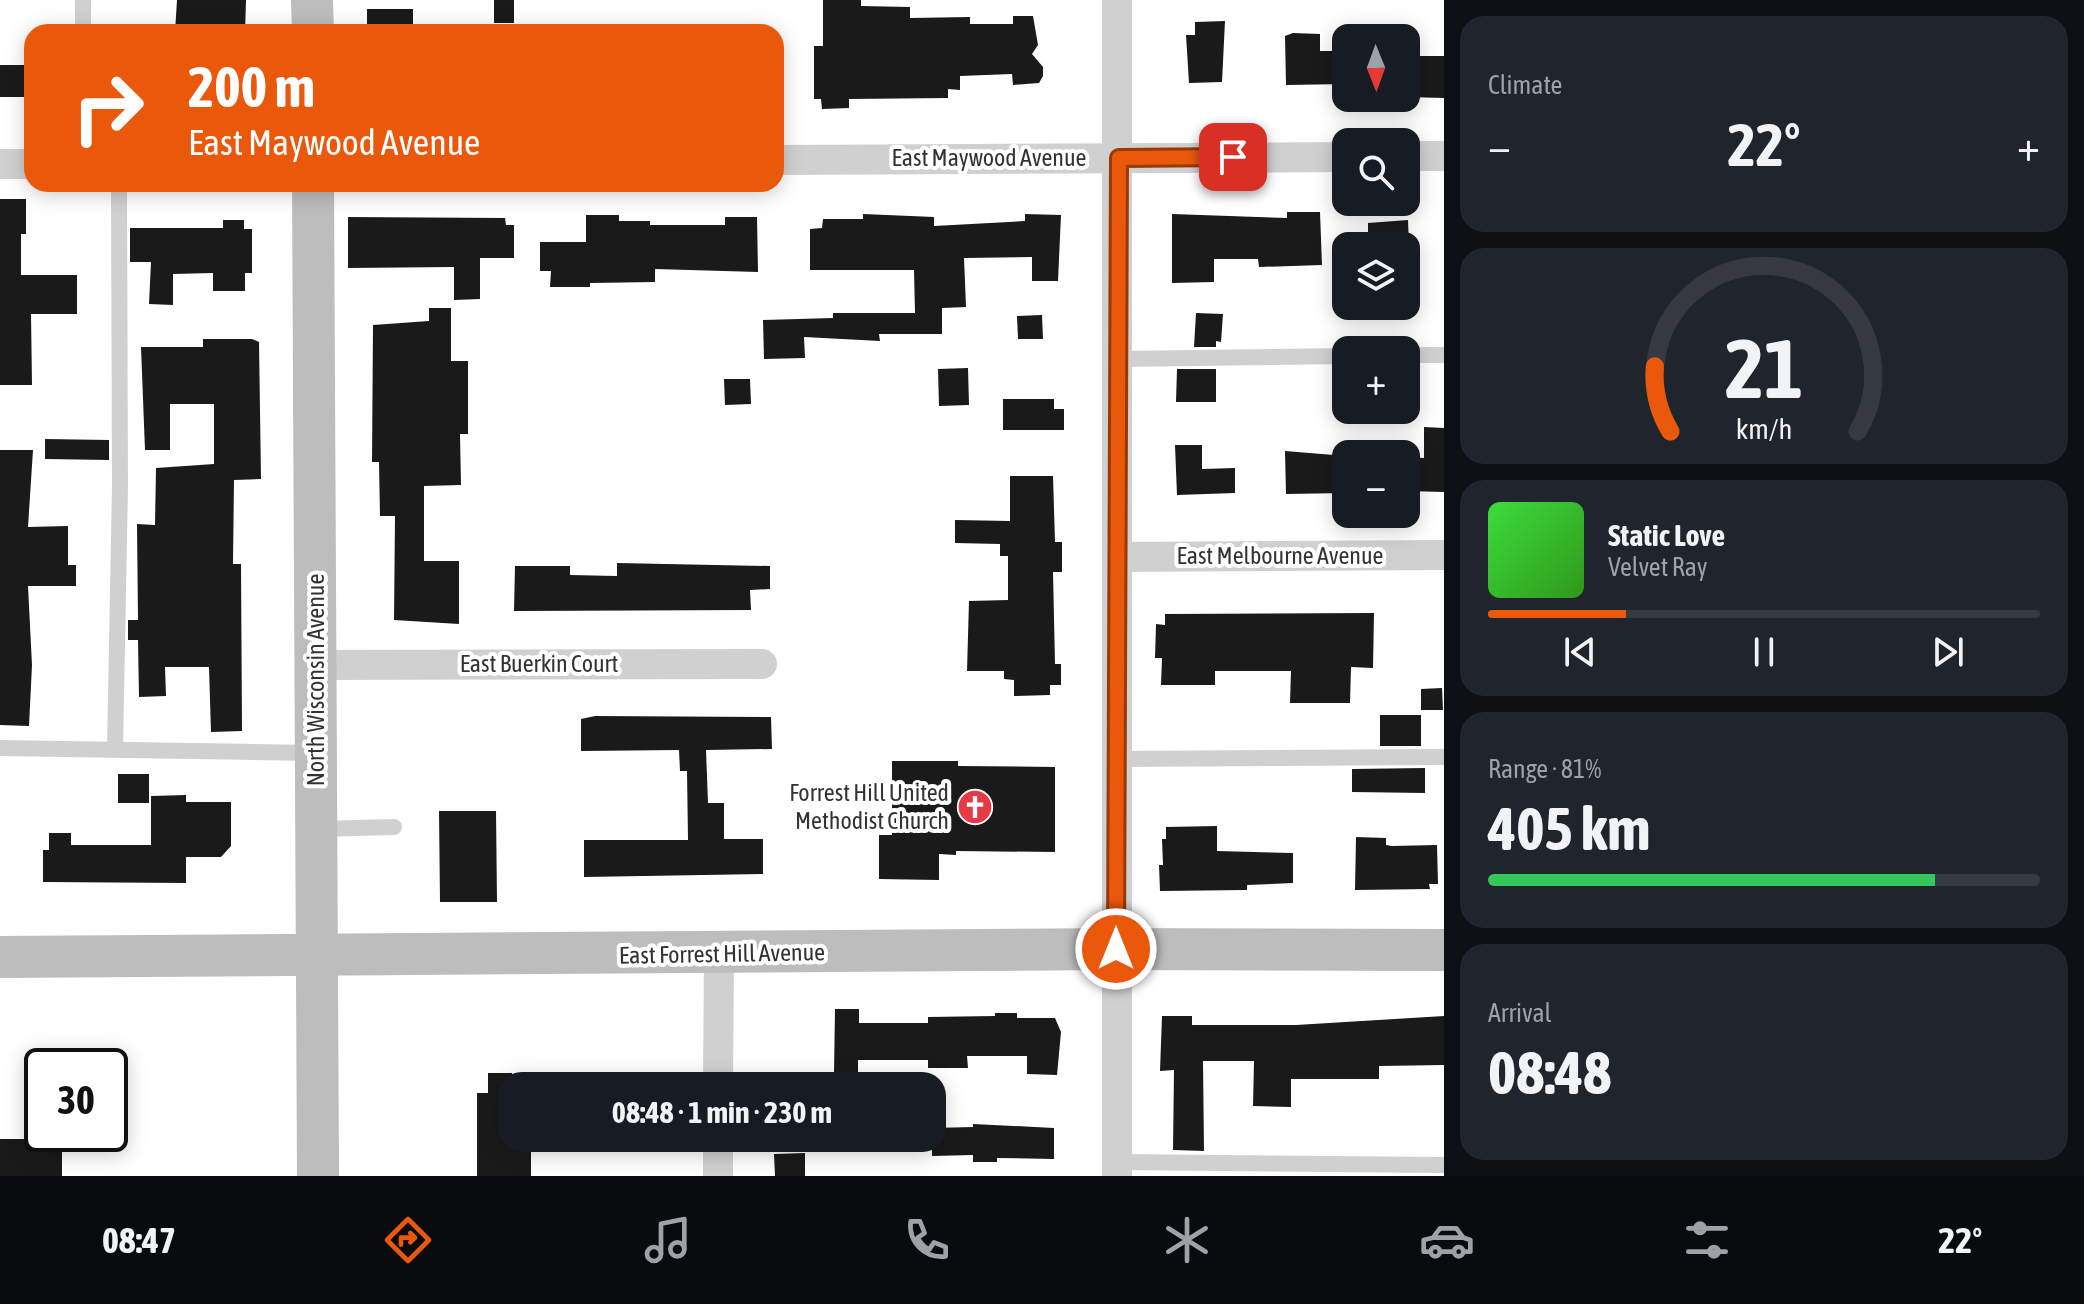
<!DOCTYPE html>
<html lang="en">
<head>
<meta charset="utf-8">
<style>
  body { margin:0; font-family:"Asap Condensed",sans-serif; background:#20242c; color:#f1f3f6; height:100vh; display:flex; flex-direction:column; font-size:30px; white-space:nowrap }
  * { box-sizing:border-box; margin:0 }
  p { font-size:26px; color:#9ea1a6 }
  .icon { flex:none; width:44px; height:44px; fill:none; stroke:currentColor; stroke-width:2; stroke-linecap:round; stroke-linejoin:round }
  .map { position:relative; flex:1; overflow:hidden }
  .sheet { display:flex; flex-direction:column; gap:16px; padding:16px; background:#0d0f14; width:640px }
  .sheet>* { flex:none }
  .guide { position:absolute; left:24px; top:24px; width:760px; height:168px; border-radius:24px; box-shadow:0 4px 20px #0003; background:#ea580c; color:#fff; overflow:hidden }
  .needle { width:52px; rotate:179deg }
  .tools { position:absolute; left:1332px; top:24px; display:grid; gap:16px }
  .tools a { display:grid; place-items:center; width:88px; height:88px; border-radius:16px; background:#171b24; box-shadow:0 4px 20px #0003; font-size:40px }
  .speed { position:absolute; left:24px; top:1048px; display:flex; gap:16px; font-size:40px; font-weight:700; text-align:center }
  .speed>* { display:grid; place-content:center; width:104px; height:104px; border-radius:50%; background:#171b24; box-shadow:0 4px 20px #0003; line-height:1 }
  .speed .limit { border:4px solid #111; border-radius:12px; background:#fff; color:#111 }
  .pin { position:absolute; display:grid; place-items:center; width:68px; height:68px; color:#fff; margin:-34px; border-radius:16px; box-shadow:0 4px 12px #0006 }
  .me { position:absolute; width:88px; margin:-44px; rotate:0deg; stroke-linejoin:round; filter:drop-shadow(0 0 6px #0008) }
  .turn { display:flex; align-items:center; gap:28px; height:168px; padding:0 32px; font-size:36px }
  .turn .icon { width:104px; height:104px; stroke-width:2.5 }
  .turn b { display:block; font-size:56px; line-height:68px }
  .big { font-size:60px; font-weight:700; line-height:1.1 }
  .sheet .card { flex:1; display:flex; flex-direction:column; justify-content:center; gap:12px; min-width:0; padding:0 28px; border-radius:24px; background:#20242c }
  .sheet .dial { align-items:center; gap:0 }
  .dial svg { height:208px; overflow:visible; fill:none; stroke:#363941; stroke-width:7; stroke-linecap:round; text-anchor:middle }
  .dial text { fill:#f1f3f6; stroke:none }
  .song { display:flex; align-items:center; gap:24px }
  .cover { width:96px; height:96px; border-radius:12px; background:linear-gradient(135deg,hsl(120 70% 55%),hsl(110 70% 35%)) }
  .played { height:8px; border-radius:4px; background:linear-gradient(90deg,#ea580c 25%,#363941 25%) }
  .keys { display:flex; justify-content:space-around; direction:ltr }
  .heat { display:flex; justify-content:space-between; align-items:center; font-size:44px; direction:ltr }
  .charge { height:12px; border-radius:6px; background:linear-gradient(90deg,#34c759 81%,#363941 0) }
  .trip { position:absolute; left:498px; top:1072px; width:448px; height:80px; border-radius:24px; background:#171b24; box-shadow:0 4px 20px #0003; font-weight:700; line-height:80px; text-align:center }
  .menu { display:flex; height:128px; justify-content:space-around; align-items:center; background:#090b0e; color:#9ea1a6 }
  .menu .icon { width:56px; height:56px }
  .menu .on { color:#ea580c }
  .menu b { font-size:36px; color:#f1f3f6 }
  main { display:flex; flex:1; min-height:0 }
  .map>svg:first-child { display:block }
  .building { fill:#1a1a1a }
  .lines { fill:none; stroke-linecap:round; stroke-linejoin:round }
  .lane { stroke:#d0d0d0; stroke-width:16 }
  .street { stroke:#d0d0d0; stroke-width:30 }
  .secondary { stroke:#bdbdbd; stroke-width:42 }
  .route-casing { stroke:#983908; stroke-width:20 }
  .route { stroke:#ea580c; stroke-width:14 }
  .labels { text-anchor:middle; stroke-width:8; stroke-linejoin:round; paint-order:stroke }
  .street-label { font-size:24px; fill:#333; stroke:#fff }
  .poi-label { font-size:24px; fill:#333; stroke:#fff; text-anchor:end }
</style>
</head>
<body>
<main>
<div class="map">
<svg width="1444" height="1176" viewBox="0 0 1444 1176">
  <rect width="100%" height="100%" fill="#fff"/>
  <g class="building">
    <polygon points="177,0 246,0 245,32 175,32"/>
    <rect x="494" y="0" width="20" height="23"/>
    <polygon points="823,0 861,0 861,6 910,7 910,18 970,17 970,24 1013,24 1013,16 1033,16 1038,45 1032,54 1043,67 1043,76 1039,83 1013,85 1012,74 960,76 960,90 948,89 948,98 849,99 849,108 822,109 821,99 814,99 814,46 823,46"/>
    <rect x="367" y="9" width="46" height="23"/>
    <polygon points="1225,21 1222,82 1189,83 1186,35 1195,35 1195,22"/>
    <polygon points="1293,33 1320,34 1320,51 1346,51 1346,84 1286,85 1285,36"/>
    <polygon points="1406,56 1444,56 1444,98 1407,97"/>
    <rect x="0" y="65" width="32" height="32"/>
    <polygon points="0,199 26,199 26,234 21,234 21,275 77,275 77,314 31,314 32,385 0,385"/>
    <polygon points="1287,212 1320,212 1322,265 1259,267 1258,259 1214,259 1214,282 1172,283 1172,214 1287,218"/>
    <polygon points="863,214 934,217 934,226 1025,221 1025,214 1061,215 1058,281 1032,281 1032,257 964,258 966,307 942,308 942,334 879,334 880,341 804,337 805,358 764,359 763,320 833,318 833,313 915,313 914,270 810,270 810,229 822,228 823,219 863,219"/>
    <polygon points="586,215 619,215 619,221 650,221 650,225 725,225 725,217 757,217 758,272 655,269 655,282 590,283 590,287 550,287 551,271 540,271 540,242 586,242"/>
    <polygon points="348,217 505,218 506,225 514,225 514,258 480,258 480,299 454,300 454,267 348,268"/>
    <polygon points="223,220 244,220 244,229 252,229 252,273 245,273 245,291 213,291 213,273 173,274 173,305 149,304 151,262 130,262 130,228 223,228"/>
    <polygon points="1408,220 1409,246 1368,244 1368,223"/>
    <polygon points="429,308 451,308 451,361 468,361 468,434 460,434 461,485 424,486 424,561 459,561 459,624 394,620 395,516 380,516 379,462 372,462 373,325 429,321"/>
    <polygon points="1196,313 1223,314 1221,342 1216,341 1216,347 1194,347"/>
    <polygon points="1042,315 1043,339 1018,339 1017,316"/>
    <polygon points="203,339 252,339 259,342 261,479 234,480 233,564 241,564 242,731 211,732 209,667 165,667 166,696 139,697 138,640 128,640 128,620 138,620 137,524 155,525 156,468 214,464 214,404 170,404 170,450 145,450 141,347 203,347"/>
    <polygon points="968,368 969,405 939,406 938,369"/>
    <polygon points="1177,369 1216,369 1216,402 1176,402"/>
    <polygon points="724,379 750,379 751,404 725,405"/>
    <polygon points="1003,399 1054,399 1054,409 1064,409 1064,430 1003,430"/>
    <polygon points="1424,427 1444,428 1444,492 1406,491 1406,457 1424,458"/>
    <polygon points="45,439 109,440 109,460 45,459"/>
    <polygon points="1175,445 1202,445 1202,469 1235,468 1235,493 1177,495"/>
    <polygon points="0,450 33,450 28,527 68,526 68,565 76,565 76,586 28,586 32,665 29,726 0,725"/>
    <polygon points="1285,451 1346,456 1346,493 1286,494"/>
    <polygon points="1010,476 1053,476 1055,542 1062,542 1062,572 1053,572 1055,664 1061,664 1061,685 1050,685 1050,695 1014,696 1014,680 1004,679 1004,671 967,671 969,601 1008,600 1008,556 1000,556 1000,544 955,543 955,520 1010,521"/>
    <polygon points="617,563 770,566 770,589 750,590 751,610 514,611 515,566 570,566 570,575 617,576"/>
    <polygon points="1374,613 1373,668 1351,667 1350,703 1290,703 1291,671 1215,671 1215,685 1161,685 1162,658 1155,658 1156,624 1165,625 1165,614"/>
    <polygon points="1442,688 1443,710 1421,710 1421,689"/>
    <rect x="1380" y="715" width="41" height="31"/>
    <polygon points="595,716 771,717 772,749 706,750 708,803 724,803 724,839 763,839 763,874 584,877 584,840 688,840 687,771 680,771 679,750 581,751 581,719"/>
    <polygon points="892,761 958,761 958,766 1055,767 1055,852 956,851 956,855 939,854 939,880 879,879 879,835 892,835"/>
    <polygon points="1425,768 1425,793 1352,792 1352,769"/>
    <rect x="118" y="774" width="31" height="29"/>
    <polygon points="186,795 186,802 231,802 231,846 221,857 186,857 186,883 43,882 43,850 49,850 49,833 71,833 71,845 151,845 151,796"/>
    <polygon points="439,811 496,811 497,902 440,902"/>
    <polygon points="1217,826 1217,851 1293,853 1293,883 1247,885 1247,890 1160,891 1159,865 1163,865 1162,839 1166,839 1166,827"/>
    <polygon points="1356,837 1386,838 1386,845 1392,846 1437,845 1438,884 1429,884 1430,889 1355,890"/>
    <polygon points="835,1009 859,1009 859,1023 928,1023 928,1017 995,1016 995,1013 1017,1013 1017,1018 1055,1018 1061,1032 1057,1075 1027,1074 1027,1056 967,1056 968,1068 928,1068 928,1060 858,1060 858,1075 834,1074"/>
    <polygon points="1162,1016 1192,1016 1192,1025 1296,1025 1444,1016 1444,1065 1379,1066 1379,1079 1291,1079 1291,1107 1253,1106 1254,1061 1203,1061 1204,1151 1173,1150 1174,1070 1160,1071"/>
    <polygon points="488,1073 512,1073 512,1138 531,1138 531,1176 477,1176 477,1093 488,1093"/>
    <polygon points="973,1124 1054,1128 1054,1159 997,1158 997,1162 973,1162 973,1155 932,1156 932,1128 973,1127"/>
    <polygon points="33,1134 62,1134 62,1176 0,1176 0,1139 33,1139"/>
    <polygon points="805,1153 805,1176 775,1176 774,1154"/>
  </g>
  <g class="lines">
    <g class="lane">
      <polyline points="83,0 83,32"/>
      <polyline points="1406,355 1444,355"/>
      <polyline points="1118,359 1346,356"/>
      <polyline points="0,748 315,753"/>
      <polyline points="115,749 120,486 119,184"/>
      <polyline points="1116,759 1444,757"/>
      <polyline points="318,829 394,827"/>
      <polyline points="1117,1162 1444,1165"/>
    </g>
    <g class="street">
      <polyline points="1406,156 1444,156"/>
      <polyline points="776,160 1346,157"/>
      <polyline points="0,164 32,164"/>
      <polyline points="1117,557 1444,555"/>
      <polyline points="316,665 762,664"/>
      <polyline points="718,1086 719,955"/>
      <polyline points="718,1176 718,1138"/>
      <polyline points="1117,1176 1117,0"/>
    </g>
    <g class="secondary">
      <polyline points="312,0 313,32"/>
      <polyline points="313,184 318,1176"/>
      <polyline points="0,957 1116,949 1444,950"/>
    </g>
  </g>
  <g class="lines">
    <defs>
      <polyline id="route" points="1116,949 1119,158 1233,157"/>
    </defs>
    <use href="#route" class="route-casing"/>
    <use href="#route" class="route"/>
  </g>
  <defs>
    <symbol id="church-disc" viewBox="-11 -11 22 22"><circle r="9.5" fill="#e63946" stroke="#fff"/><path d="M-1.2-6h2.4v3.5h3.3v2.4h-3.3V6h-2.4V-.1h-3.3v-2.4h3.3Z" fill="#fff"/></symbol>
  </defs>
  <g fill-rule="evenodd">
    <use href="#church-disc" x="955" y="787" width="40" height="40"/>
  </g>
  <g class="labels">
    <g class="street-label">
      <text x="989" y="166">East Maywood Avenue</text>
      <text x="1280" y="564">East Melbourne Avenue</text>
      <text x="539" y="672">East Buerkin Court</text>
      <text transform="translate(316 680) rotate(-90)" y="8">North Wisconsin Avenue</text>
      <text transform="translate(722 954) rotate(-1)" y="8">East Forrest Hill Avenue</text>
    </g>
    <g class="poi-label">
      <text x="949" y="801">Forrest Hill United<tspan x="949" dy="28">Methodist Church</tspan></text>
    </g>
  </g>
</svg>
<div class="tools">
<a><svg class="needle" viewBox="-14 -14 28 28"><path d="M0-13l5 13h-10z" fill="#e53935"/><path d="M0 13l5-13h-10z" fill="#9ea1a6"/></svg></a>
<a><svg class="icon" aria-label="search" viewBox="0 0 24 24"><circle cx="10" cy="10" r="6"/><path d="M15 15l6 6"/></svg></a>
<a><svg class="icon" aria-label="layers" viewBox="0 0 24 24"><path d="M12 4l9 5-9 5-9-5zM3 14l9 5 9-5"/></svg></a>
<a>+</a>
<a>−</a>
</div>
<div class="speed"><div class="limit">30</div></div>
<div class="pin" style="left:1233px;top:157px;background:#d93025"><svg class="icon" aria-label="arrive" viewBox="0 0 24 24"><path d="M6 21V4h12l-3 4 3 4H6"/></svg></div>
<svg class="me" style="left:1116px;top:949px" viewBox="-20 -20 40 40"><circle r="17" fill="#ea580c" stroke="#fff" stroke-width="3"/><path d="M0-11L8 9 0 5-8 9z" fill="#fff"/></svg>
<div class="trip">08:48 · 1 min · 230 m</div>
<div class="guide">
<div class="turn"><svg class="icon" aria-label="right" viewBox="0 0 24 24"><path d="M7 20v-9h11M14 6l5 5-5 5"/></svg><div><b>200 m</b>East Maywood Avenue</div></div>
</div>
</div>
<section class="sheet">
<div class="card"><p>Climate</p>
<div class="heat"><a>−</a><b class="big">22°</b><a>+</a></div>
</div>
<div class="card dial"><svg viewBox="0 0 100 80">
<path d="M14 69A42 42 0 1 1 86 69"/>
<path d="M14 69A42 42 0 0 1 8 44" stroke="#ea580c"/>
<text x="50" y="56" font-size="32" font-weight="700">21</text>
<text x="50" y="72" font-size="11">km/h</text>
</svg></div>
<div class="card">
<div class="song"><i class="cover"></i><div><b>Static Love</b><p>Velvet Ray</p></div></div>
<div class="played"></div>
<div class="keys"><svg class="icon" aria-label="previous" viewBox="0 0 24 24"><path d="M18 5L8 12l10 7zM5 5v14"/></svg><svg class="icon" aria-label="pause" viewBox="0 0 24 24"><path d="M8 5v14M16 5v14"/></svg><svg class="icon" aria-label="next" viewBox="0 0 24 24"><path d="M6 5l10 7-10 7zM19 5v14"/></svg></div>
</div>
<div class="card"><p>Range · 81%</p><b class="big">405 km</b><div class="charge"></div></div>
<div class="card"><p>Arrival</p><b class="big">08:48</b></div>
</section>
</main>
<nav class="menu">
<b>08:47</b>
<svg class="icon on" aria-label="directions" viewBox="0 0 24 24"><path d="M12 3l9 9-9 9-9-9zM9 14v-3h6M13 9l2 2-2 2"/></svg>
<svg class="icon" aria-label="music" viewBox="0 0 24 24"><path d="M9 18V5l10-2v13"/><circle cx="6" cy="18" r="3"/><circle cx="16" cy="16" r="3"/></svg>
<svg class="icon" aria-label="phone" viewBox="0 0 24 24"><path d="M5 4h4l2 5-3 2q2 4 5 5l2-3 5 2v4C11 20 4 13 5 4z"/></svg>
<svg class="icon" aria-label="climate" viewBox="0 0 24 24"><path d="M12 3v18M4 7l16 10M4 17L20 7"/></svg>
<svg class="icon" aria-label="car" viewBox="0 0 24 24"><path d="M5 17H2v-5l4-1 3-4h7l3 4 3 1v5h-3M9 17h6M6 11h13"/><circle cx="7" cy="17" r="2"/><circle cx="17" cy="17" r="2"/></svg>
<svg class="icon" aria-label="filters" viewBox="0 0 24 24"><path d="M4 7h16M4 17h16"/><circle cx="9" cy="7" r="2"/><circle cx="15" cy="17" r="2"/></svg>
<b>22°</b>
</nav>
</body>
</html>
